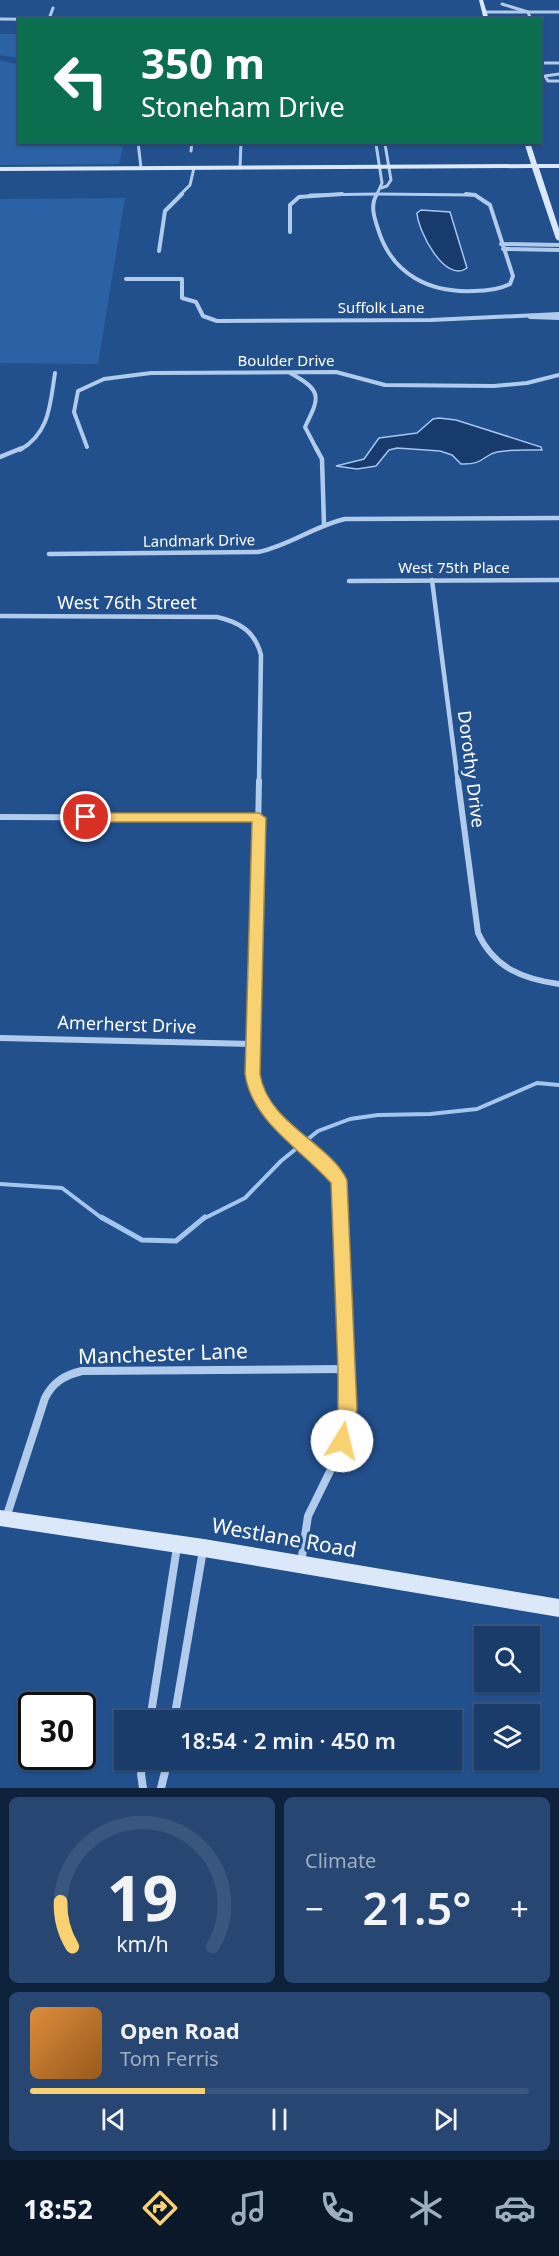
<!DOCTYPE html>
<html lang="en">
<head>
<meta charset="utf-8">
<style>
  body { margin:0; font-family:"Noto Sans",sans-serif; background:#274772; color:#f1f3f6; height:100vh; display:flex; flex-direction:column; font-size:22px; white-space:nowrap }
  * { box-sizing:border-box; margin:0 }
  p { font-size:20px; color:#9fadc1 }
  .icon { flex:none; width:33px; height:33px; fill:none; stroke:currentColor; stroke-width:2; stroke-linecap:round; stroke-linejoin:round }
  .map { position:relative; height:1788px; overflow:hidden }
  .panel { display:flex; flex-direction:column; gap:9px; padding:9px; background:#0e213a; flex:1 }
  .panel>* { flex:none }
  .banner { position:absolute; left:18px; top:18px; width:524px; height:126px; border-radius:0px; box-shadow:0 2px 4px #0004,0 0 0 2px #38567e; background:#0b6e4f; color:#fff; overflow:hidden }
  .fabs { position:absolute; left:474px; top:1626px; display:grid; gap:12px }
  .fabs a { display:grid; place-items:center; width:66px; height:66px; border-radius:0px; background:#1a3c6a; box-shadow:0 2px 4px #0004,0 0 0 2px #38567e; font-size:30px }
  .speed { position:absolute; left:18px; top:1692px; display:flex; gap:12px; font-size:30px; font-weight:700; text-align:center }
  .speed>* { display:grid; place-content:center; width:78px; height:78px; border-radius:50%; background:#1a3c6a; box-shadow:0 2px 4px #0004,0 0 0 2px #38567e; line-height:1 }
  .speed .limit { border:3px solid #111; border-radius:9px; background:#fff; color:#111 }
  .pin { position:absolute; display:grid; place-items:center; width:51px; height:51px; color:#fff; margin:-26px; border:3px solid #fff; border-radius:50%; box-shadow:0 2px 6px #0007 }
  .me { position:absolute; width:66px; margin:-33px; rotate:9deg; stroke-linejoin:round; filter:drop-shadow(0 0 4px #0008) }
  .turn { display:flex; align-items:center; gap:21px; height:126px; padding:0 24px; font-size:27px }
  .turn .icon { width:78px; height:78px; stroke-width:2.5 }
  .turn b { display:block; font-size:42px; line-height:51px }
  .big { font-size:45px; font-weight:600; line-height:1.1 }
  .panel .card { flex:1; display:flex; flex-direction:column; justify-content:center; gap:9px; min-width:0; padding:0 21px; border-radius:9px; background:#274772 }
  .panel .dial { align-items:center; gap:0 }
  .dial svg { height:156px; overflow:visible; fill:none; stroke:#38567e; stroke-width:7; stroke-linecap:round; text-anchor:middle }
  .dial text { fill:#f1f3f6; stroke:none }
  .song { display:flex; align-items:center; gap:18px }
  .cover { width:72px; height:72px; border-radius:9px; background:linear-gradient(135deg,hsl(30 70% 55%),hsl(30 70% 35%)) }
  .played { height:6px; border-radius:3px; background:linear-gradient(90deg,#f8d171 35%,#38567e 35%) }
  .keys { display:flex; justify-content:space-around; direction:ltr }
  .heat { display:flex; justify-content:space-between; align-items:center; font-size:33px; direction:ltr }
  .panel .tiles { flex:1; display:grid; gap:9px; grid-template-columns:1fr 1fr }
  .card:last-child { grid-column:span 2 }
  .trip { position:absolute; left:114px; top:1710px; width:348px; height:60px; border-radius:0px; background:#1a3c6a; box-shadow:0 2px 4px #0004,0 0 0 2px #38567e; font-weight:600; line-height:60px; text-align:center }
  .tabs { display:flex; height:96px; justify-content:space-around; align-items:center; background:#0a182a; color:#9fadc1 }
  .tabs .icon { width:42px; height:42px }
  .tabs .active { color:#f8d171 }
  .tabs b { font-size:27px; color:#f1f3f6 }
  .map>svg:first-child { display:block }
  .green { fill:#2b62a5 }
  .water { fill:#173b6c; stroke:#a4c5ed; stroke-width:1.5 }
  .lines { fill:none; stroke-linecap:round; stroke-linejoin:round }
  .stream-far1 { stroke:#a4c5ed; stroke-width:4 }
  .stream { stroke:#a4c5ed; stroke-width:5 }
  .street-far4 { stroke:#b0cbeb; stroke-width:3 }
  .street-far3 { stroke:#b0cbeb; stroke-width:4 }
  .street-far2 { stroke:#b0cbeb; stroke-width:4.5 }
  .street-far1 { stroke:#b0cbeb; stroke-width:6 }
  .street { stroke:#b0cbeb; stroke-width:8 }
  .secondary { fill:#dbe8f9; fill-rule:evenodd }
  .route { fill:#f8d171; stroke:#a18849; stroke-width:1.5 }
  .labels { text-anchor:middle; stroke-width:6; stroke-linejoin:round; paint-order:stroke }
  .far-street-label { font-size:15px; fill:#fff; stroke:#22508d }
  .street-label { font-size:18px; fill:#fff; stroke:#22508d }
  .near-street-label { font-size:21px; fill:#fff; stroke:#22508d }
</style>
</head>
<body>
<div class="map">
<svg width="559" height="1788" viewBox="0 0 559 1788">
  <rect width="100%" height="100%" fill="#22508d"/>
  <g class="green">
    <polygon points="0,34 19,34 19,58 0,55"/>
    <polygon points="0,60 19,65 20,142 124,143 119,164 0,165"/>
    <polygon points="125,198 98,364 0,363 0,199"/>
  </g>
  <g class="water">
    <path d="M421,210L450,212L467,268C445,284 418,231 417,213Z"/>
    <path d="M439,418L456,420L541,447L542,450C528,450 511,449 497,452C482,455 485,465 461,464L452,455L440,451L397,448L389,450L376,466L357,469L336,466L364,459L379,438L417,433L433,419Z"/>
  </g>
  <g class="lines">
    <g class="stream-far1">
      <polyline points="0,1184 62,1188 103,1219"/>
      <polyline points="203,1219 245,1198 281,1161 318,1131 350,1119 378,1115 430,1114 477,1109 537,1083 559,1085"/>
    </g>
    <polyline class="stream" points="101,1217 142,1240 176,1241 205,1217"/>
    <g class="street-far4">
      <polyline points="502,4 528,12 531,20"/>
      <polyline points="485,12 559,12"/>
      <polyline points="0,19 89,20"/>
      <polyline points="49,19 53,8"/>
      <polyline points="249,20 487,18"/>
      <polyline points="540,63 559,63"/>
      <polyline points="559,74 545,76 548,81 559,81"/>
      <polyline points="138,142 141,168"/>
      <polyline points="241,144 528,143"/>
      <polyline points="376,144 382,183 377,194"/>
      <polyline points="191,151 192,142"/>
      <polyline points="240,168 241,142"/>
      <polyline points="381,188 387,186 391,180 385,144"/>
      <polyline points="377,194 475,195"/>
      <polyline points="180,195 190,185 194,168"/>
      <polyline points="310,195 377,194"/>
    </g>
    <g class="street-far3">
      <path d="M377,194C370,205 374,217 378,229C392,275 430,293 474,291C487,291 498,290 510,284L513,276L490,205L475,195L466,194"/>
      <polyline points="290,232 290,205 299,197 342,194"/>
      <polyline points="501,244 559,245"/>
      <polyline points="503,249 559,250"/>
      <polyline points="159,251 165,211 182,194"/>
      <polyline points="126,279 182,279 182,298 196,302 203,316 217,321 431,320 559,314"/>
      <polyline points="530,317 559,318"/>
      <path d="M290,373C324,391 319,398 305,427L317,450"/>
      <polyline points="87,447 74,412 78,391 104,379 151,373 336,372 385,385 494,386 527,383 559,375"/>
      <path d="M20,450C50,433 50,404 55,373"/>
    </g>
    <g class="street-far2">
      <polyline points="316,448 322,459 324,524"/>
      <polyline points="0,457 22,448"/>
      <path d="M49,554L258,552C289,546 314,526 345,519L559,518"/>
      <polyline points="432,580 458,783"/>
      <polyline points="349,581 559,580"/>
      <path d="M0,616L217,617C239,622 255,631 261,655L259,783"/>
    </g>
    <g class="street-far1">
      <path d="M259,781L253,1074C266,1121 306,1147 339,1180L340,1219"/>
      <path d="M458,781L478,933C494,968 523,979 559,984"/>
      <polyline points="0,817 259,818"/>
      <polyline points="0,1038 253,1044"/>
    </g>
    <g class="street">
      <path d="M6,1518L45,1398C53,1382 65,1375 82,1371L347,1369"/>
      <polyline points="301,1563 308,1516 339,1453 347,1409 340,1217"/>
      <polyline points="150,1720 177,1547"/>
      <polyline points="174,1720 203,1550"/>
      <polyline points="143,1788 141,1774 144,1760"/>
      <polyline points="161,1788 168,1760"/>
    </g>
    <g class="secondary">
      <polygon points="479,0 483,0 489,20 484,20"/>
      <polygon points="524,142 530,142 537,164 559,164 559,168 539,168 559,229 559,241 556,239 532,168 0,171 0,167 531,164"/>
      <polygon points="0,1510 204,1539 559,1599 559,1617 204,1557 0,1526"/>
    </g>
  </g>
  <path class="route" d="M86,813H259L266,818L260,1074C268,1124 330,1143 347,1180L357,1409L349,1447L342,1450L336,1447L333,1441L338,1409V1369L331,1183C301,1149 252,1122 245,1074L252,822H86L80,817Z"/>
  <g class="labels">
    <g class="far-street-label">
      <text x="381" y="313">Suffolk Lane</text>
      <text x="286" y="366">Boulder Drive</text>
      <text transform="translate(199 541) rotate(-1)" y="5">Landmark Drive</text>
      <text x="454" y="573">West 75th Place</text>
    </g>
    <g class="street-label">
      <text x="127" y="609">West 76th Street</text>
      <text transform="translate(471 769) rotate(83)" y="6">Dorothy Drive</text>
      <text transform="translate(127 1025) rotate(2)" y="6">Amerherst Drive</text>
    </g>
    <g class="near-street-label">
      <text transform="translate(163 1354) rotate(-2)" y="7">Manchester Lane</text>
      <text transform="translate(284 1538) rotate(10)" y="7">Westlane Road</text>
    </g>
  </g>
</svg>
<div class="fabs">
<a><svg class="icon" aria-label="search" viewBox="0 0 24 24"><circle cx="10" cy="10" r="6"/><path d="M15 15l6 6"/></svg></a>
<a><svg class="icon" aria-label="layers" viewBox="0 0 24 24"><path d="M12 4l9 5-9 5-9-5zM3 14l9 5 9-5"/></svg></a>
</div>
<div class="speed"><div class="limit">30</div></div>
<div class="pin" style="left:86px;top:817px;background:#d93025"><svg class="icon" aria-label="arrive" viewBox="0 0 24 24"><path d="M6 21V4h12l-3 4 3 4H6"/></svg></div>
<svg class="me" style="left:342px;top:1441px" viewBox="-20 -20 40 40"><circle r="19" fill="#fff"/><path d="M0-13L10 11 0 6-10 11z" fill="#f8d171"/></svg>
<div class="trip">18:54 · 2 min · 450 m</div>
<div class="banner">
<div class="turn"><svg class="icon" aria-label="left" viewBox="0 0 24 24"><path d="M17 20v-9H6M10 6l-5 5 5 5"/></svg><div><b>350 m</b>Stoneham Drive</div></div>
</div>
</div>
<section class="panel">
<div class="tiles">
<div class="card dial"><svg viewBox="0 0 100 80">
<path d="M14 69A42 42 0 1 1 86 69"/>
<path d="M14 69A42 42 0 0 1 8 46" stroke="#f8d171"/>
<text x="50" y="56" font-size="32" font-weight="700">19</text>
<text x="50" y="72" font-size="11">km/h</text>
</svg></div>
<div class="card"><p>Climate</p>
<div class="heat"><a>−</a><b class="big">21.5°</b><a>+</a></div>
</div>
<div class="card">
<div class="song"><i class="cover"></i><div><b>Open Road</b><p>Tom Ferris</p></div></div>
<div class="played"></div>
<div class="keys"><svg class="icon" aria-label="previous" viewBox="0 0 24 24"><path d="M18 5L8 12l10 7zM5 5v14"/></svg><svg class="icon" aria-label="pause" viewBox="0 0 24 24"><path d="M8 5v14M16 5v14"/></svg><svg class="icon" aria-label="next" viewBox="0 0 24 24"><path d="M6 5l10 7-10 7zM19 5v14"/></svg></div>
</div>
</div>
</section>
<nav class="tabs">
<b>18:52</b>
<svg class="icon active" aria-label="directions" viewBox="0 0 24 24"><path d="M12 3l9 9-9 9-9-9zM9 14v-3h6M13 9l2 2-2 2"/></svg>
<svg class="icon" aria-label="music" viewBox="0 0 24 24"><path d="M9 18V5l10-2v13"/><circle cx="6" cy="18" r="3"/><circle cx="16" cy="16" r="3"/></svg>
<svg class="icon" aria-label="phone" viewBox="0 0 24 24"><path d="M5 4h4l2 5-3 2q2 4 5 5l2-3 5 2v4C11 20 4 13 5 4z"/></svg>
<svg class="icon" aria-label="climate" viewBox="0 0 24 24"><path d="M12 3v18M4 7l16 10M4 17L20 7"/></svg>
<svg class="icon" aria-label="car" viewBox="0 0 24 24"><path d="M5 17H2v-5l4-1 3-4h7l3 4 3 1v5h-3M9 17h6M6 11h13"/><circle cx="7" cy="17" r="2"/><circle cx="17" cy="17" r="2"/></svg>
</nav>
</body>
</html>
